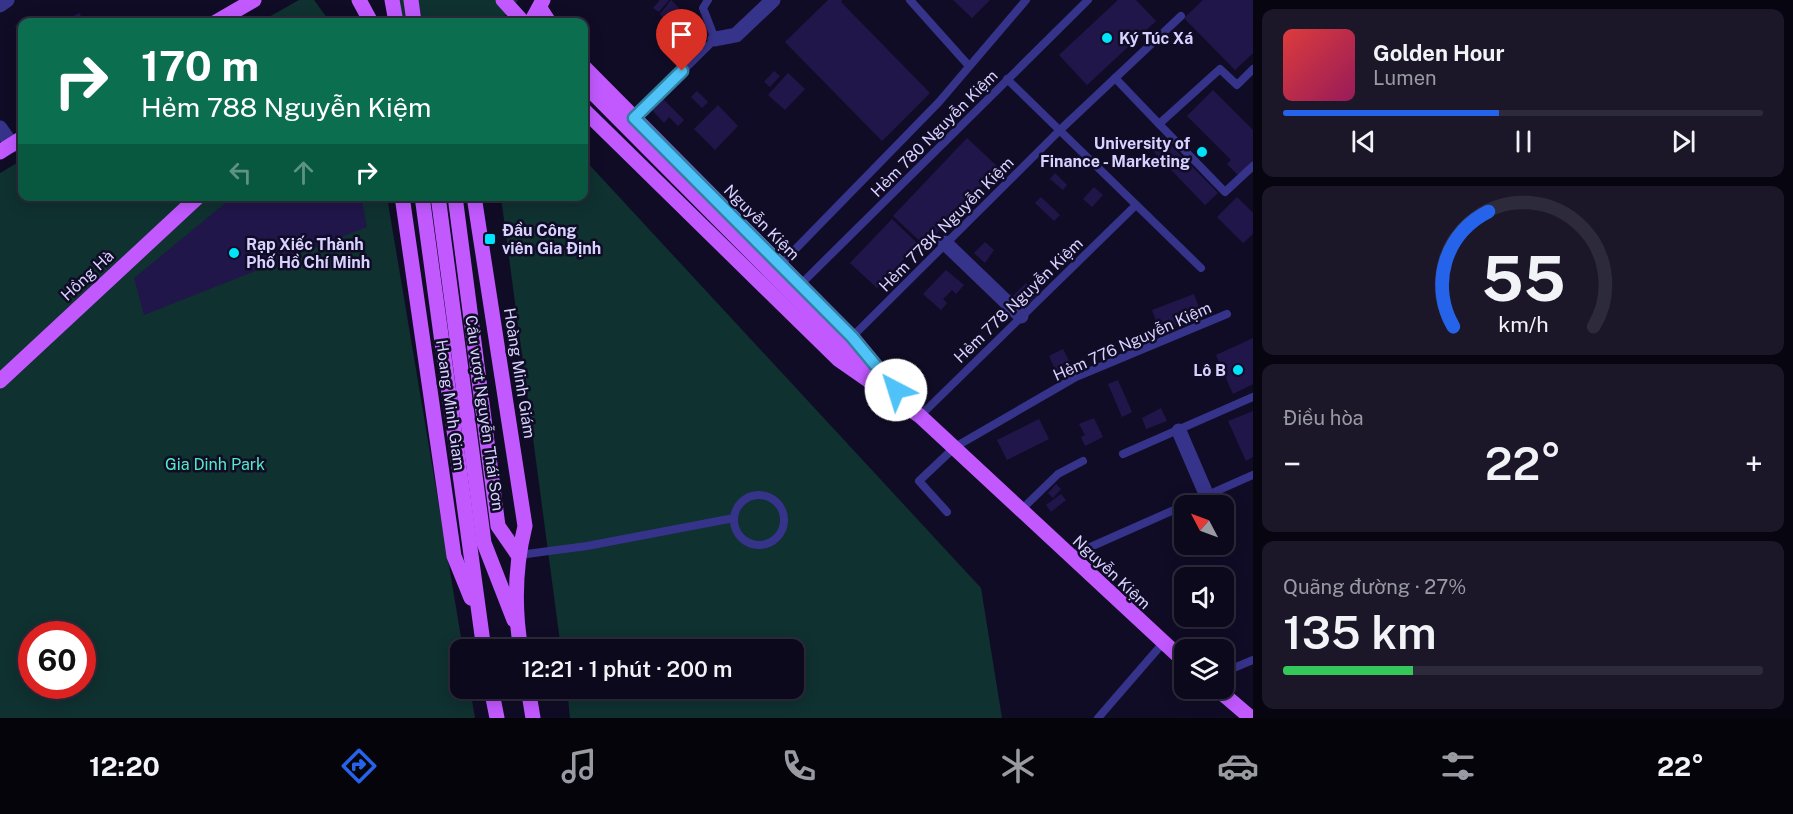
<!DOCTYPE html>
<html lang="vi">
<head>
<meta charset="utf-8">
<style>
  body { margin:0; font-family:"Public Sans",sans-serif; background:#1b1729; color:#f1f3f6; height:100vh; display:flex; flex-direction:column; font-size:22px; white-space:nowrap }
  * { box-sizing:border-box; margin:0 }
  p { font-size:20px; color:#9a9aa3 }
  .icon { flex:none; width:33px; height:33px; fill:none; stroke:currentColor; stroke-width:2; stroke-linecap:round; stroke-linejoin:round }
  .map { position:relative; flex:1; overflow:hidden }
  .side { display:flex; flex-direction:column; gap:9px; padding:9px; background:#07050f; width:540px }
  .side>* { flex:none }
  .top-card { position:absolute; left:18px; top:18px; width:570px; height:183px; border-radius:12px; box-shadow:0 3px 15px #0003,0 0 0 2px #2d2a3b; background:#0b6e4f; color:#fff; overflow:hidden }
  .needle { width:39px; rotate:311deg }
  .controls { position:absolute; left:1174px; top:495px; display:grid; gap:12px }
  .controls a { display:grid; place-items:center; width:60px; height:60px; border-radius:12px; background:#0d091c; box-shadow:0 3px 15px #0003,0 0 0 2px #2d2a3b; font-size:30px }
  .speed { position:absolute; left:18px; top:621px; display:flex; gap:12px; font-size:30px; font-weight:700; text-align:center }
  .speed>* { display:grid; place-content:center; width:78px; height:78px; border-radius:50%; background:#0d091c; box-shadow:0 3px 15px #0003,0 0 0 2px #2d2a3b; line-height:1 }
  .speed .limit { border:9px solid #d22; background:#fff; color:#111 }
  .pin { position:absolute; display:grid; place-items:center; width:51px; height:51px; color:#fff; margin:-62px -26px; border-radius:50% 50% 50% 0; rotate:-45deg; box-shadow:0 0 6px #0007 }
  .pin .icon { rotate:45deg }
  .me { position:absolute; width:66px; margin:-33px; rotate:320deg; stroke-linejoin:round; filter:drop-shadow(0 0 4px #0008) }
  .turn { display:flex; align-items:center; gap:21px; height:126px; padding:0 24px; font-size:27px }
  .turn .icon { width:78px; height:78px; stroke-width:2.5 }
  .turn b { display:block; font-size:42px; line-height:51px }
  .lanes { display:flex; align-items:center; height:57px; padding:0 24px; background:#0003; justify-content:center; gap:30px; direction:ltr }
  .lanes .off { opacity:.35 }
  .big { font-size:45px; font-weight:600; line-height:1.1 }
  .side .widget { flex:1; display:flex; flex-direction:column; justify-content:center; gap:9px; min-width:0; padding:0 21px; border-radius:12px; background:#1b1729 }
  .side .dial { align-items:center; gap:0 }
  .dial svg { height:156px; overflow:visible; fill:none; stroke:#2d2a3b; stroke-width:7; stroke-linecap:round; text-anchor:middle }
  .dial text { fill:#f1f3f6; stroke:none }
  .song { display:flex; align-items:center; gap:18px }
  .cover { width:72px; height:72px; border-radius:9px; background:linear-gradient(135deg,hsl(0 70% 55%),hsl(330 70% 35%)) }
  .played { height:6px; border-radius:3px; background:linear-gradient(90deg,#2563eb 45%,#2d2a3b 45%) }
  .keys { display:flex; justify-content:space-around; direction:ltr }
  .heat { display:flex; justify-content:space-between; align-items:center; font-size:33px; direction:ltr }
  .charge { height:9px; border-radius:4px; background:linear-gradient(90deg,#34c759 27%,#2d2a3b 0) }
  .trip { position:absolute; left:450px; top:639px; width:354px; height:60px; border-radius:12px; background:#0d091c; box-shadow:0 3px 15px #0003,0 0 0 2px #2d2a3b; font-weight:600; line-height:60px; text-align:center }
  .dock { display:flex; height:96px; justify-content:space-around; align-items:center; background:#05040b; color:#9a9aa3 }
  .dock .icon { width:42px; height:42px }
  .dock .current { color:#2563eb }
  .dock b { font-size:27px; color:#f1f3f6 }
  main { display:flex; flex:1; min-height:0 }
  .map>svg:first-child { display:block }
  .green { fill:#0f3130; fill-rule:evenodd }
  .building { fill:#211649 }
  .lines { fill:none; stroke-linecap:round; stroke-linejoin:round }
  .lane { stroke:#36338a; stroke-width:8 }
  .street { stroke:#36338a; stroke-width:15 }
  .primary { stroke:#c159ff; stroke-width:15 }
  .route-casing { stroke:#337fa1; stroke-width:15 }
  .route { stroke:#4fc3f7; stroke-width:10 }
  .poi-dot { fill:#00e3fd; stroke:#110c26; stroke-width:2 }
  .labels { text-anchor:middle; stroke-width:5; stroke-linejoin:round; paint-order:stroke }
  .poi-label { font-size:16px; font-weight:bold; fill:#d7d2ff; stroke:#110c26; text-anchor:start }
  .street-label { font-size:16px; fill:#d7d2ff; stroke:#110c26 }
  .park-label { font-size:16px; fill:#51ebc5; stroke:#110c26 }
</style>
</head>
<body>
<main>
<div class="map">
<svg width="1253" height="718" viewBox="0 0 1253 718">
  <rect width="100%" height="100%" fill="#110c26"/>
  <g class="green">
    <polygon points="299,0 314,0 330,22 260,22"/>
    <polygon points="385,0 518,0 500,22 403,22"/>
    <polygon points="584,159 981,588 1002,718 570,718 567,689 794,688 794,650 561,649 501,197 584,196"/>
    <path d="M22,160V196L387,197L463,649L460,650V688L470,689L475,718H0V173ZM32,634H82V686H32Z"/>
  </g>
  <g class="building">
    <polygon points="660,0 669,0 659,12 653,8"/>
    <polygon points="671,0 686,15 674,28 660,14"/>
    <polygon points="828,0 842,0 841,2 930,93 882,141 785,42"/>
    <polygon points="953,0 990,0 972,18"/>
    <polygon points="1118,0 1136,0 1156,21 1087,85 1059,55"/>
    <polygon points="1203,0 1253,0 1253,53 1235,70 1184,18"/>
    <polygon points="79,13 85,22 75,22 72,17"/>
    <polygon points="25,19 28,22 22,22 22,37 15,26"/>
    <polygon points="774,71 780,76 770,87 764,82"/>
    <polygon points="788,73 805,89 785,110 768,95"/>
    <polygon points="1213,90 1253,130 1253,163 1240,177 1227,164 1231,160 1187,116"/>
    <polygon points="697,91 708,102 702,108 691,97"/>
    <polygon points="663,99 684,120 678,126 669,117 664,123 652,110"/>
    <polygon points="718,105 738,126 715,150 694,129"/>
    <polygon points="1161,135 1218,193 1205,205 1149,147"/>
    <polygon points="967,138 999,168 925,246 893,216"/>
    <polygon points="1055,173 1067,185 1063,190 1050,179"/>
    <polygon points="1094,187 1103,195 1092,207 1083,199"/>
    <polygon points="234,196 361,196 367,227 144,315 134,278"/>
    <polygon points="1041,197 1060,215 1054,221 1035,203"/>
    <polygon points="1237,197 1253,213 1253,234 1243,243 1217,217"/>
    <polygon points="892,219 918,244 877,288 850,263"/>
    <polygon points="985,242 994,250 985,263 974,253"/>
    <polygon points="946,270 964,285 956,294 952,290 943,299 947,303 941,310 923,294"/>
    <polygon points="1026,283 1038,294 1024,308 1012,297"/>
    <polygon points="1194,294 1202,316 1160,332 1152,310"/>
    <polygon points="1253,338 1253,384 1233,394 1216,355"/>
    <polygon points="1063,349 1074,371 1059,378 1049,356"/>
    <polygon points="1118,380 1132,412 1122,417 1108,384"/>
    <polygon points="1161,408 1167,421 1146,429 1142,418"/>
    <polygon points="1253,411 1253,457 1246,461 1228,421"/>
    <polygon points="1094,418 1103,437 1085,446 1081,437 1085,435 1079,424"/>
    <polygon points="1039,419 1049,439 1007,460 997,440"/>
    <polygon points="1056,484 1061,489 1053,498 1048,493"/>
    <polygon points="1061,494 1066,500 1051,512 1046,505"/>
  </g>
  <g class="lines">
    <g class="lane">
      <polyline points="910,0 969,66"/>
      <polyline points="1253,69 1237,85 1220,69 1159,124 1225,192 1253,166"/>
      <polyline points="1115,78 1159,124"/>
      <polyline points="1007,79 1201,268"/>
      <polyline points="634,119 715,39 703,8 708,0"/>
      <polyline points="779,266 939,102 1026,0"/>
      <polyline points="800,285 1088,0"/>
      <polyline points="852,337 1060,130 1181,16"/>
      <polyline points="920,416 1136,205"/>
      <polyline points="1123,454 1253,397"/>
      <circle cx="759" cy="520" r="25"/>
      <polyline points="1021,510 1058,474 1083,461"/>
      <polyline points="947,512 919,481 955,447 1076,377 1227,314"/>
      <polyline points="519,555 587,546 734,518"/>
      <polyline points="1070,556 1253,475"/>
      <polyline points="1224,672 1253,660"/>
      <polyline points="1098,718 1163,643"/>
    </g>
    <g class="street">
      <polyline points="0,5 7,0"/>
      <polyline points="715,39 736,35 773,0"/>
      <polyline points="0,128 12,145"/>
      <polyline points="945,243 1021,316"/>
      <polyline points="1179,431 1207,496"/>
    </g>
    <g class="primary">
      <polyline points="359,0 371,22"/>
      <polyline points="392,0 396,22"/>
      <polyline points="411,0 414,22"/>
      <polyline points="503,0 523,22"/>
      <polyline points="540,8 549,22"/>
      <polyline points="216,22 254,0"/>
      <polyline points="531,22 543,0"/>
      <polyline points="584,67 852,337 899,394"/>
      <polyline points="584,84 867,369"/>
      <polyline points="584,110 838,359 920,416 1185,662"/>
      <polyline points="0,152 22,138"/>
      <polyline points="402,196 454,556 471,598"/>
      <polyline points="422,196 484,650"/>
      <polyline points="438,196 484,543 514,620"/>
      <polyline points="455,196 498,526 518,555"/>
      <path d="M474,196L525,526C515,566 514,609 521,650"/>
      <polyline points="0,381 199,196"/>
      <polyline points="491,688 497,718"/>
      <polyline points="528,688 533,718"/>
      <polyline points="1216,688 1251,718"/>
    </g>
  </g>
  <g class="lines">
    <defs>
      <polyline id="route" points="682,71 634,118 852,337 896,390"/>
    </defs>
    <use href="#route" class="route-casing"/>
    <use href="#route" class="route"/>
  </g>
  <g class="poi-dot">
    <circle cx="1107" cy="38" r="6"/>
    <circle cx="1202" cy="152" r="6"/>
    <rect x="484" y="233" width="12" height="12" rx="3"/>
    <circle cx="234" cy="253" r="6"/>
    <circle cx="1238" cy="370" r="6"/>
  </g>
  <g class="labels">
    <g class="poi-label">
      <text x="1119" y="44">Ký Túc Xá</text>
      <text x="1190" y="149" text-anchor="end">University of<tspan x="1190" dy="18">Finance - Marketing</tspan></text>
      <text x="502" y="236">Đầu Công<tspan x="502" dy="18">viên Gia Định</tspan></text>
      <text x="246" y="250">Rạp Xiếc Thành<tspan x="246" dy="18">Phố Hồ Chí Minh</tspan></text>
      <text x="1226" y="376" text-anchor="end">Lô B</text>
    </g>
    <g class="street-label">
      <text transform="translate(934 133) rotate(-45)" y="6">Hẻm 780 Nguyễn Kiệm</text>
      <text transform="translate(762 222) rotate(45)" y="6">Nguyễn Kiệm</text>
      <text transform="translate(946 224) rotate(-45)" y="6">Hẻm 778K Nguyễn Kiệm</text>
      <text transform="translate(87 275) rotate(-43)" y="6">Hồng Hà</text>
      <text transform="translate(1018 300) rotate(-44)" y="6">Hẻm 778 Nguyễn Kiệm</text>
      <text transform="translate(1132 341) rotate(-24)" y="6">Hẻm 776 Nguyễn Kiệm</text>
      <text transform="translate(520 373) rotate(81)" y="6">Hoàng Minh Giám</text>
      <text transform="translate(451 405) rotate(82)" y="6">Hoang Minh Giam</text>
      <text transform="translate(485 413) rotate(82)" y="6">Cầu vượt Nguyễn Thái Sơn</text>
      <text transform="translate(1112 572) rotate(43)" y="6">Nguyễn Kiệm</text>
    </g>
    <g class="park-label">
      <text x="215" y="470">Gia Dinh Park</text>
    </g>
  </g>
</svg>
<div class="controls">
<a><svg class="needle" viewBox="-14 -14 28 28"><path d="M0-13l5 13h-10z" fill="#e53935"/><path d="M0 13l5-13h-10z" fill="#9a9aa3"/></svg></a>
<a><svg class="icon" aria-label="sound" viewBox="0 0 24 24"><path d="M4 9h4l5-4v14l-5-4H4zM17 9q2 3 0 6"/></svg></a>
<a><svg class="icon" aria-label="layers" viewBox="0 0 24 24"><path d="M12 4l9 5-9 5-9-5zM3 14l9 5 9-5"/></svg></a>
</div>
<div class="speed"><div class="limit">60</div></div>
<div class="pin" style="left:682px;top:71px;background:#d93025"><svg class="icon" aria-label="arrive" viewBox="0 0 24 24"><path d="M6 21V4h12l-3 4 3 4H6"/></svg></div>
<svg class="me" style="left:896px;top:390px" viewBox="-20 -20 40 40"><circle r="19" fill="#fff"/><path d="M0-13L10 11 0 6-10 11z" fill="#4fc3f7"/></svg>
<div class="trip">12:21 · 1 phút · 200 m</div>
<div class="top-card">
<div class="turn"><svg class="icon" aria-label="right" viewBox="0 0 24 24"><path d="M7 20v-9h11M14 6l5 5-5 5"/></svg><div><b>170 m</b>Hẻm 788 Nguyễn Kiệm</div></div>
<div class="lanes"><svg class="icon off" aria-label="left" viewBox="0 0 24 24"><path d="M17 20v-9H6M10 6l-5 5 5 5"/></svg><svg class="icon off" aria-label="ahead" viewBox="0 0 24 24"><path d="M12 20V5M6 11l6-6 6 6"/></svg><svg class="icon" aria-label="right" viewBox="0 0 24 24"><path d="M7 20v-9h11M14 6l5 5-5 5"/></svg></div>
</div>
</div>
<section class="side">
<div class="widget">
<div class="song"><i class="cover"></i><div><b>Golden Hour</b><p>Lumen</p></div></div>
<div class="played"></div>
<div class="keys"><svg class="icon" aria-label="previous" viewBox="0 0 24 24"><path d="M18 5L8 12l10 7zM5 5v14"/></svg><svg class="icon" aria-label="pause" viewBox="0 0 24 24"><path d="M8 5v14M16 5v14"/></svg><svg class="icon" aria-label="next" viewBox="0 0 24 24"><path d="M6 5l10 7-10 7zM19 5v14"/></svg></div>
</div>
<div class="widget dial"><svg viewBox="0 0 100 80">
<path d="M14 69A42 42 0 1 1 86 69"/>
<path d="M14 69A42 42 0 0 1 32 10" stroke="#2563eb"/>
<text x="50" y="56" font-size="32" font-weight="700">55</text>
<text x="50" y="72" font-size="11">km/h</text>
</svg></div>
<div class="widget"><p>Điều hòa</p>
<div class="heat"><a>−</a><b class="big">22°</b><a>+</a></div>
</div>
<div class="widget"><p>Quãng đường · 27%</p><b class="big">135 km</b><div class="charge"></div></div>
</section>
</main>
<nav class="dock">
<b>12:20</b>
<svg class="icon current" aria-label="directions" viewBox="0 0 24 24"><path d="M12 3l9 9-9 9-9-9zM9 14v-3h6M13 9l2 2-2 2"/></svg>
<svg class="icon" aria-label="music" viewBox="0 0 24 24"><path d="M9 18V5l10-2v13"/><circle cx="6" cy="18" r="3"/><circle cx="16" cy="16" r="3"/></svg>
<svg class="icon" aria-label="phone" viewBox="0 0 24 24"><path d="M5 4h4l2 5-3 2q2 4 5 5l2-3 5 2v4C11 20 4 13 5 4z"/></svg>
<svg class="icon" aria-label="climate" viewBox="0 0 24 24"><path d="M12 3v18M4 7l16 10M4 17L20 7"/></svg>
<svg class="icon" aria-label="car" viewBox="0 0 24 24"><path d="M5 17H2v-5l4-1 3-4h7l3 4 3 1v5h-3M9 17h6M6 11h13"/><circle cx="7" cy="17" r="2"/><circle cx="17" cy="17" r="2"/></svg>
<svg class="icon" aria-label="filters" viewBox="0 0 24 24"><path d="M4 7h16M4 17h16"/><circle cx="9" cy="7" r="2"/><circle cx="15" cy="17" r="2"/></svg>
<b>22°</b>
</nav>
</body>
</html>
